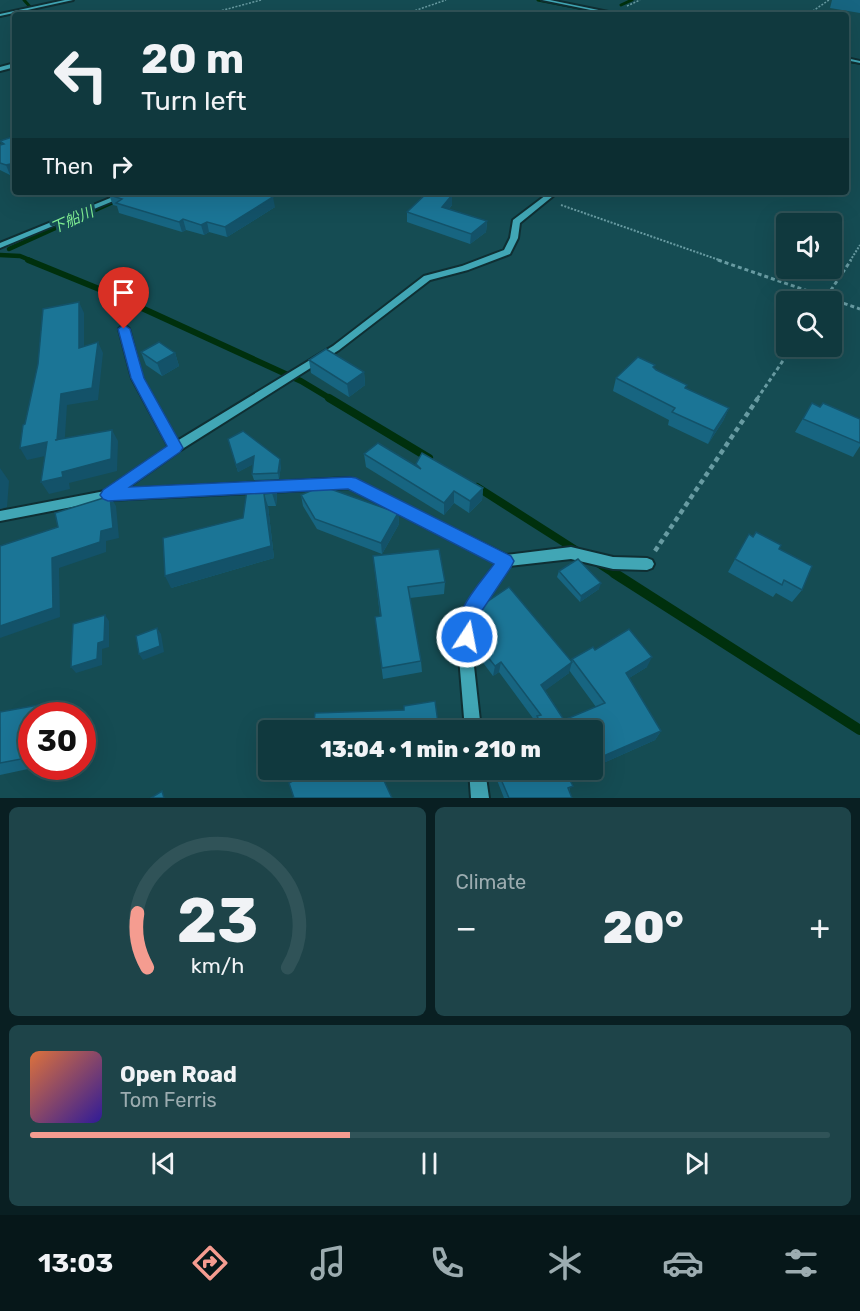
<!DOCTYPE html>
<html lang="en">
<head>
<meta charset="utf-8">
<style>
  body { margin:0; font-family:Rubik,"Noto Sans JP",sans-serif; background:#1e4449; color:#f1f3f6; height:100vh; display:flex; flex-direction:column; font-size:22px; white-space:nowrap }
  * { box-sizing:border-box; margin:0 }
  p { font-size:20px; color:#9cacb0 }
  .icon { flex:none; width:33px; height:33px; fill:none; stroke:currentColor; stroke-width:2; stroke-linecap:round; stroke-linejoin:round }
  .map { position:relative; height:798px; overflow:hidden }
  .drawer { display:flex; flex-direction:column; gap:9px; padding:9px; background:#091f22; flex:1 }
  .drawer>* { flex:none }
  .guide { position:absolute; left:12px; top:12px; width:837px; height:183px; border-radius:6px; box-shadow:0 6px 24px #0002,0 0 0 2px #305358; background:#10393e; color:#f1f3f6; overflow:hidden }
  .buttons { position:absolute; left:776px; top:213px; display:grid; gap:12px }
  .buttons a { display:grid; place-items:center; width:66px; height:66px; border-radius:6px; background:#10393e; box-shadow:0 6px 24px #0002,0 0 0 2px #305358; font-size:30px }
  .speed { position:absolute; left:18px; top:702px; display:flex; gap:12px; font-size:30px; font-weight:700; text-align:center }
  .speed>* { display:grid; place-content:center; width:78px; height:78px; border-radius:50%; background:#10393e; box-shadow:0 6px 24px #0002,0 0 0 2px #305358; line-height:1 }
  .speed .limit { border:9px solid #d22; background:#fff; color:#111 }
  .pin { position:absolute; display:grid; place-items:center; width:51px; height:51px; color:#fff; margin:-62px -26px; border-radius:50% 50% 50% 0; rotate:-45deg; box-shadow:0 0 6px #0007 }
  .pin .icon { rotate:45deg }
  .me { position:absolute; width:66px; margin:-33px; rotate:11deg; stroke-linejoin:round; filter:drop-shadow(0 0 4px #0008) }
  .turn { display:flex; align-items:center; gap:21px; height:126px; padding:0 30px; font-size:27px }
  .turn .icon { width:78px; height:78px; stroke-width:2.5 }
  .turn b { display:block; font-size:42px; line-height:51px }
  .then { display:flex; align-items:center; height:57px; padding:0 30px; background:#0003; gap:12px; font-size:22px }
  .big { font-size:45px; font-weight:800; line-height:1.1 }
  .drawer .widget { flex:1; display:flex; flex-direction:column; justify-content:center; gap:9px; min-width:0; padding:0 21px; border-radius:9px; background:#1e4449 }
  .drawer .dial { align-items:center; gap:0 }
  .dial svg { height:156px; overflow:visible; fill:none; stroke:#305358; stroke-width:7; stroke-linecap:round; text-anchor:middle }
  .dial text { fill:#f1f3f6; stroke:none }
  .song { display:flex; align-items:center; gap:18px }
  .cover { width:72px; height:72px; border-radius:9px; background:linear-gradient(135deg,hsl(20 70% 55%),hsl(250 70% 35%)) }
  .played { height:6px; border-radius:3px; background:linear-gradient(90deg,#f59c90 40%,#305358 40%) }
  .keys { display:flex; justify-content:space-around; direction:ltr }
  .heat { display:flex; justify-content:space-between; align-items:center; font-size:33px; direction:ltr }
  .drawer .tiles { flex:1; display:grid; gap:9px; grid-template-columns:1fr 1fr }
  .widget:last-child { grid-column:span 2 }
  .trip { position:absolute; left:258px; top:720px; width:345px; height:60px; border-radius:6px; background:#10393e; box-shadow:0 6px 24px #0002,0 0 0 2px #305358; font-weight:800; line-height:60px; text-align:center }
  .menu { display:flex; height:96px; justify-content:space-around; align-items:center; background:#061719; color:#9cacb0 }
  .menu .icon { width:42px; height:42px }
  .menu .active { color:#f59c90 }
  .menu b { font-size:27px; color:#f1f3f6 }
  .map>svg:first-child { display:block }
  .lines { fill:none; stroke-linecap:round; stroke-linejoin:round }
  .stream-far4 { stroke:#00300d; stroke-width:3 }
  .stream-far3 { stroke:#00300d; stroke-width:4.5 }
  .stream-far2 { stroke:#00300d; stroke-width:6 }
  .stream-far1 { stroke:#00300d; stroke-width:8 }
  .stream { stroke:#00300d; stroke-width:10 }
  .minor-casing { stroke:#0f2f33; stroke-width:4 }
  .path-far3 { stroke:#689ba2; stroke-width:1.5; stroke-dasharray:2 1.5; stroke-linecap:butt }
  .path-far2 { stroke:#689ba2; stroke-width:2; stroke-dasharray:2 1.5; stroke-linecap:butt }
  .path-far1 { stroke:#689ba2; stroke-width:3; stroke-dasharray:4 3; stroke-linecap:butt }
  .path { stroke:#689ba2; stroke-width:4.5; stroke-dasharray:5 4; stroke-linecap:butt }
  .minor { fill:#41a6b5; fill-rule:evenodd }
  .wall { fill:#176581; fill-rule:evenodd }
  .shaded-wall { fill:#135269 }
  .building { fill:#1b7596; stroke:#135269; stroke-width:1.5 }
  .route { fill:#1a73e8; stroke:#114b97; stroke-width:1.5 }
  .labels { text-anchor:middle; stroke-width:6; stroke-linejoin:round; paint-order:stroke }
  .far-water-label { font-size:15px; font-style:italic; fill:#7fed93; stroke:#154c53 }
</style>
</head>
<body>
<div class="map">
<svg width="860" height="798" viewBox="0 0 860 798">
  <rect width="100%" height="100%" fill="#154c53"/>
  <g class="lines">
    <g class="stream-far4">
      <polyline points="538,0 616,15"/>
      <polyline points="621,5 632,0"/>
      <polyline points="0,16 32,9 24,0"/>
      <polyline points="846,61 860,63"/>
    </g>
    <g class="stream-far3">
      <polyline points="9,249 135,192"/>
      <polyline points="0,255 20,256 32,261"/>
    </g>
    <polyline class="stream-far2" points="28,260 109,293 301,381 331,399"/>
    <g class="stream-far1">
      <polyline points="329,398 429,458"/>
      <polyline points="477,487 579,552"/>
      <polyline points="596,562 616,575"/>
    </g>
    <polyline class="stream" points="614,573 860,730"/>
    <defs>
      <g id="minor">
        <polygon points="65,0 73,0 0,16 0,14"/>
        <polygon points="542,0 550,0 623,15 615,15"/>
        <polygon points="846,58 860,61 860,63 846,60"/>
        <polygon points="15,63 15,67 0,71 0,67"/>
        <polygon points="125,192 135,192 0,248 0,243"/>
        <polygon points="550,192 558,192 520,223 518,238 510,254 468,270 430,280 339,350 179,451 125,489 350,478 506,555 571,547 613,557 647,558 652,560 654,564 652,568 647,570 613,569 571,559 509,566 475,618 473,657 481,730 465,730 459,657 461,616 496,563 349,488 108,500 0,521 0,511 105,491 169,447 132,378 119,329 121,327 127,327 129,329 142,378 177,441 333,346 424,276 462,266 504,250 510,238 513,220"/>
        <polygon points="469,770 485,770 489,798 471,798"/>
      </g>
    </defs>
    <use href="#minor" class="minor-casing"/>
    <g class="path-far3">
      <polyline points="627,6 640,0"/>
      <polyline points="205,15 261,0"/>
      <polyline points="402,15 446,0"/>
      <polyline points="807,15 829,0"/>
    </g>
    <g class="path-far2">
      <polyline points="561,205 722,261"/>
      <polyline points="850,261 860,245"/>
    </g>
    <g class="path-far1">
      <polyline points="718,260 860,309"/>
      <polyline points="823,302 851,260"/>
      <polyline points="757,399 793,346"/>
    </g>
    <polyline class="path" points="655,551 758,398"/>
    <use href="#minor" class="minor"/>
  </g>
  <g class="wall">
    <polygon points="832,0 860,0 860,13 830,8"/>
    <polygon points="15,136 10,175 0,170 0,145 2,144 0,141"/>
    <polygon points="109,195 275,207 227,237 209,232 204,235 186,230 182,232 119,213 117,206 113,205"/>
    <polygon points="452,195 452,205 449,209 487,221 486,232 470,244 407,222 407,212"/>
    <polygon points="141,352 175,353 179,366 162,376 146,365"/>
    <polygon points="309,360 364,372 365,385 349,397 311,373"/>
    <polygon points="654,368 686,388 729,408 723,421 708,444 668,425 669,420 613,391 616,378"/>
    <polygon points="812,403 820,407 860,419 860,446 853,457 795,432"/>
    <polygon points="228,439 281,466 279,479 254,480 252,474 253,464 238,472"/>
    <polygon points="364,454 416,466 416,464 483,488 482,500 469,513 454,503 444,515 366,467"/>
    <polygon points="274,481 277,494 276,506 268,506 274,558 171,588 243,518"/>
    <polygon points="301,495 398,513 399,524 382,554 317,529 303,506"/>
    <polygon points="749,534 779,549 802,590 792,602 776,593 773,597 728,572"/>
    <polygon points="373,556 445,582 444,594 410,598 421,661 422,672 383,679 375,617 380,616"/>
    <polygon points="559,571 599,589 580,602 557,577"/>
    <path d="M478,608L571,662L572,659L595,650L647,667L629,678L661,731L655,740L592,768V730H536L534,726L535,721L499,672L493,676L481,660L482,650L484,648L480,642L481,632L477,627ZM569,670L596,707L564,720L545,690L569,673Z"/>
    <polygon points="44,704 55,714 32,716 32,766 42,766 0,775 0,712"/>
    <polygon points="496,770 589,770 569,778 570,793 572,798 504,798 495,775"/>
  </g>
  <g class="shaded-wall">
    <polygon points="15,163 15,174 10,175 6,165"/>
    <polygon points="452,195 452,205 442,217 442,207"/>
    <polygon points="273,197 275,207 227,237 225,227"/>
    <polygon points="183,219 186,230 182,232 179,222"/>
    <polygon points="487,221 486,232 470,244 471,234"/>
    <polygon points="207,222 209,232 204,235 201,225"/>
    <polygon points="79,302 84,313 84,359 79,348"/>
    <polygon points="98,342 103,353 98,400 67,405 64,451 55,440 61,394"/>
    <polygon points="175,353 179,366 162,376 157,363"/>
    <polygon points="364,372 365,385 349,397 347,384"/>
    <polygon points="729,408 723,421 708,444 714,431"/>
    <polygon points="112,430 118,441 117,471 69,483 70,489 49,494 41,482 62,472"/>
    <polygon points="47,442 54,454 27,460 20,448"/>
    <polygon points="254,456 256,463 238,472 236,465"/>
    <polygon points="280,459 281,466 279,479 278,473"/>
    <polygon points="0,468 9,481 7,507 0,509"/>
    <polygon points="274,481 277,494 276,506 272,493"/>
    <polygon points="483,488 482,500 469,513 470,501"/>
    <polygon points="454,491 454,503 444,515 444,503"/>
    <polygon points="264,494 268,506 274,558 171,588 165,576 271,546"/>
    <polygon points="110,496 116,506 119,538 106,541 106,552 59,568 60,617 0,638 0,626 52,558 101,531"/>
    <polygon points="398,513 399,524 382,554 381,543"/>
    <polygon points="601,583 599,589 580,602 581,596"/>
    <polygon points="105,615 109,621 109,647 102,649 102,665 76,673 71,667"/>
    <polygon points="157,628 161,634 164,652 143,660 139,654"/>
    <polygon points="652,657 647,667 621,683 626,673"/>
    <polygon points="501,662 499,672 493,676 495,666"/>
    <polygon points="572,662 569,673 539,695 541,685"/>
    <polygon points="44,704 55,714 54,716 41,716"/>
    <polygon points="661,731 655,740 592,768 592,761"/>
    <polygon points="574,770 589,770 563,781 566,773"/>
  </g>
  <g class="building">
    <polygon points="15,136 15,163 6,165 0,163 0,145 4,144 0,141"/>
    <polygon points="116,192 256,192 273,197 225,227 207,222 201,225 183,219 179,222 116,203 122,199 109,195"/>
    <polygon points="428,192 437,192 452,195 442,207 487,221 471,234 407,212"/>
    <polygon points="79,302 79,348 98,342 92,388 61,394 57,440 55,440 112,430 111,459 62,472 63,477 41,482 47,442 20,448 23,425 25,424 38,364 43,309"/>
    <polygon points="159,342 175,353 157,363 141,352"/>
    <polygon points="326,349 364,372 347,384 309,360"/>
    <polygon points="638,357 655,365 653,367 656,370 687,385 685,388 729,408 714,431 672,412 675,408 616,378"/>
    <polygon points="812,403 820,407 823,403 860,419 860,443 803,419"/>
    <polygon points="243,431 280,459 278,473 252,474 254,456 236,465 228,439"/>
    <polygon points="378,443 421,469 416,464 422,453 483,488 470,501 454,491 444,503 364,454"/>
    <polygon points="274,481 272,493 264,494 271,546 165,576 163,538 243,518 248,483"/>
    <polygon points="322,486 398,513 381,543 315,519 301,495"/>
    <polygon points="110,496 113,528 101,531 100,542 52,558 53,608 0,626 0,546 58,527 55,513"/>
    <polygon points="756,532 781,545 779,549 812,566 802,590 784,580 782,585 735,559 749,534 753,537"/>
    <polygon points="439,549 445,582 408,587 421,661 382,668 375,617 381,616 373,556"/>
    <polygon points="578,559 601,583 581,596 559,571"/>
    <polygon points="509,587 572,662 541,685 564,720 605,703 572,659 593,647 595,650 629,629 652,657 626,673 661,731 592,761 592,730 544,730 537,716 541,715 501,662 495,666 482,650 490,644 481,632 487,628 478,616 478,608"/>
    <polygon points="105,615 104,641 98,643 97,659 71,667 73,624"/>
    <polygon points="157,628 160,646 139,654 136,636"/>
    <polygon points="435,701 439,730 313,730 315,713 404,710 404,706"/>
    <polygon points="44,704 41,716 32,716 32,757 0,763 0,712"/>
    <polygon points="310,770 379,770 392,798 294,798 289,783 309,772"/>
    <polygon points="497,770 574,770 566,773 573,786 568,788 572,798 509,798"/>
    <polygon points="162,791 164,798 151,798"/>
  </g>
  <path class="route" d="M124,325L130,329L144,378L183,448L180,452L130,487L350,477L356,478L511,556L514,561L511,567L477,618L476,637L474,643L467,646L460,643C448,615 479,585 494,564L348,489L108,501L103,499L100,495L103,490L167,446L131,378L118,329Z"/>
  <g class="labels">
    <g class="far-water-label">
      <text transform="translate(72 220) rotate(-24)" y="5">下船川</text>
    </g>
  </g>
</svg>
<div class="buttons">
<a><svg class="icon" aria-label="sound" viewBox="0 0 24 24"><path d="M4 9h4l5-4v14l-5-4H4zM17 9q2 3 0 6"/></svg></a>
<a><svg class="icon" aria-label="search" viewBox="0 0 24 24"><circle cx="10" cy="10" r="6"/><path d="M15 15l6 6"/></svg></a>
</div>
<div class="speed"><div class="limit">30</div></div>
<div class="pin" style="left:124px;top:329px;background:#d93025"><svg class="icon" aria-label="arrive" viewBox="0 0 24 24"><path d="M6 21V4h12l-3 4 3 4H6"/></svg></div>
<svg class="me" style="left:467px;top:637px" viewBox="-20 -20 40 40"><circle r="17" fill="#1a73e8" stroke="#fff" stroke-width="3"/><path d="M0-11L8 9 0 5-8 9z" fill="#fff"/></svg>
<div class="trip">13:04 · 1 min · 210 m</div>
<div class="guide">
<div class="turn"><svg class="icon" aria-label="left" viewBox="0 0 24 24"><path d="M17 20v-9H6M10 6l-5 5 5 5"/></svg><div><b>20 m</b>Turn left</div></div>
<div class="then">Then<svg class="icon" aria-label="right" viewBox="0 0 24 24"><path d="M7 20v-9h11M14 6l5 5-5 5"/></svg></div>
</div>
</div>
<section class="drawer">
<div class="tiles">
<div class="widget dial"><svg viewBox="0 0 100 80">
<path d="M14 69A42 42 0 1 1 86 69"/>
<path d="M14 69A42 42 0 0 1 9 41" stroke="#f59c90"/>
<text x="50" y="56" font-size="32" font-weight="700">23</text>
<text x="50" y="72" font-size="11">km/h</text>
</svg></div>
<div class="widget"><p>Climate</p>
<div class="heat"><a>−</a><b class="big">20°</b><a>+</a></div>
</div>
<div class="widget">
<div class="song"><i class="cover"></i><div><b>Open Road</b><p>Tom Ferris</p></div></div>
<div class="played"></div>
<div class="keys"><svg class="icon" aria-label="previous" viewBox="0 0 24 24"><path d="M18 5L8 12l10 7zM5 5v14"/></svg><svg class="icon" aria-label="pause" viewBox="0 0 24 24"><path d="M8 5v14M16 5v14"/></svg><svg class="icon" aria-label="next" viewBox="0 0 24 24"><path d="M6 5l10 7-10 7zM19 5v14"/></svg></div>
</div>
</div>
</section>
<nav class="menu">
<b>13:03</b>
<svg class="icon active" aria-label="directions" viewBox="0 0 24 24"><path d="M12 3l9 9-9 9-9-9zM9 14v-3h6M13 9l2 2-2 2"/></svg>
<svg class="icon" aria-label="music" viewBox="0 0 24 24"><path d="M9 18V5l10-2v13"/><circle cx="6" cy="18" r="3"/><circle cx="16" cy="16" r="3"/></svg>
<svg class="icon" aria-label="phone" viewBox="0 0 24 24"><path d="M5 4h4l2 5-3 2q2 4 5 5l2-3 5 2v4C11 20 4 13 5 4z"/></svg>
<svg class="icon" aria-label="climate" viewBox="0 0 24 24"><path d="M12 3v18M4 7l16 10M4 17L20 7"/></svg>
<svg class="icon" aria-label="car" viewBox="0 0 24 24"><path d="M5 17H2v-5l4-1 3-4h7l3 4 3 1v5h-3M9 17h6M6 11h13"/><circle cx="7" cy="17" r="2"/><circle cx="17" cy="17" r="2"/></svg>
<svg class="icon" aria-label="filters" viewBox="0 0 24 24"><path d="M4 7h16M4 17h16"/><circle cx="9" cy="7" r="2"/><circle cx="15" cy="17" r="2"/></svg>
</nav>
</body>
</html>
